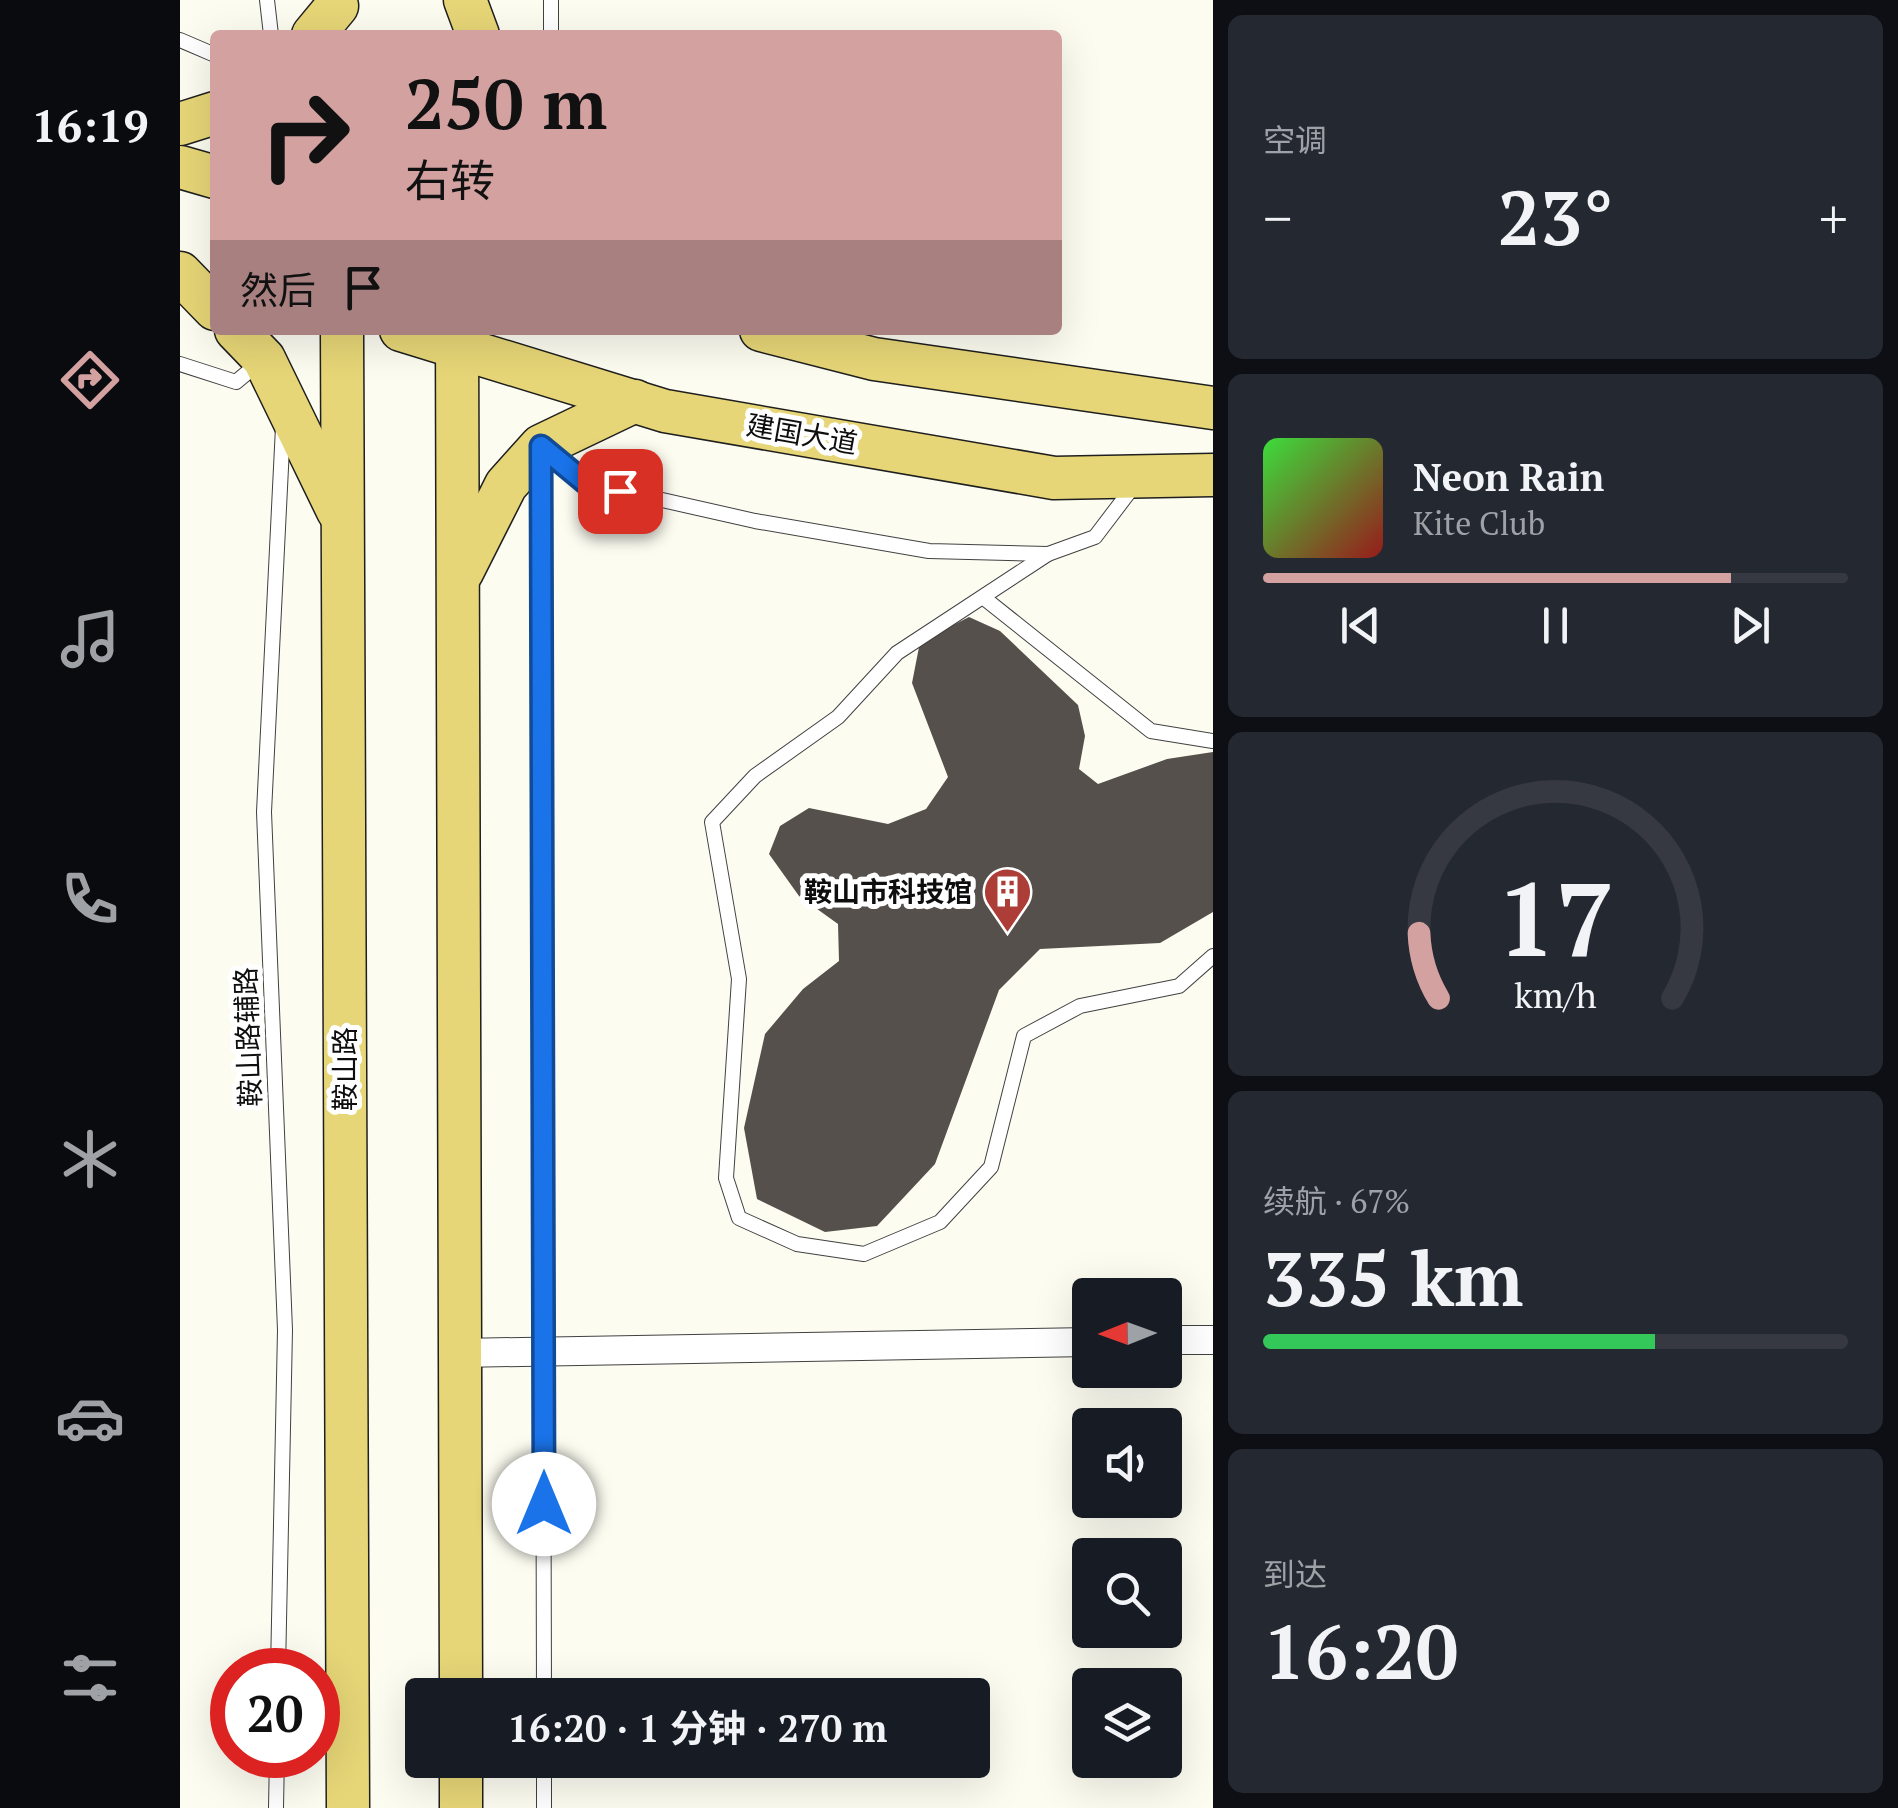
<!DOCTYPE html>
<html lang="zh">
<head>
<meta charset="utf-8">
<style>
  body { margin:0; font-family:"PT Serif","Noto Sans SC",serif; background:#242831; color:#f1f3f6; height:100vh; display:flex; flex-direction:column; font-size:38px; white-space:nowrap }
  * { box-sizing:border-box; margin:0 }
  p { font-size:32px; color:#9ea1a6 }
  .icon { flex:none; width:55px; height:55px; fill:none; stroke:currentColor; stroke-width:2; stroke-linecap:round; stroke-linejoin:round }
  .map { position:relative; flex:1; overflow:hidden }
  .sheet { display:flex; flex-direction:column; gap:15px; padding:15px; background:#0d0f14; width:685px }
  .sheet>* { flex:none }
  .guide { position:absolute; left:30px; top:30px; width:852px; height:305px; border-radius:10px; box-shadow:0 10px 40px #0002; background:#d2a1a0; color:#111; overflow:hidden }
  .needle { width:65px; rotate:269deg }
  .tools { position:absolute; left:892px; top:1278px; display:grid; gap:20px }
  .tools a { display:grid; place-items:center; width:110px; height:110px; border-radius:10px; background:#171b24; box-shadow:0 10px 40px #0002; font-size:50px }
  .speed { position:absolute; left:30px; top:1648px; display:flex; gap:20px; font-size:50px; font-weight:700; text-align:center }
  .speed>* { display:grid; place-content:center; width:130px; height:130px; border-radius:50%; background:#171b24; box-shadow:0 10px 40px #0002; line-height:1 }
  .speed .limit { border:15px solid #d22; background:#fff; color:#111 }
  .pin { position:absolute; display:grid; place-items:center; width:85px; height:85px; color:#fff; margin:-42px; border-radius:20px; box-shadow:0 5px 15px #0006 }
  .me { position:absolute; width:110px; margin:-55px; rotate:0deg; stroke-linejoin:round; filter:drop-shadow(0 0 8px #0008) }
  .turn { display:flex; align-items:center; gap:35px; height:210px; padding:0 30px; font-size:45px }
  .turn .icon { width:130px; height:130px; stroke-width:2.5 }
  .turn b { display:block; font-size:70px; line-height:85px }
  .then { display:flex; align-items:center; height:95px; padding:0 30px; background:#0003; gap:20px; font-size:38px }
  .big { font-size:75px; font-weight:700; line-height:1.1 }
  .sheet .tile { flex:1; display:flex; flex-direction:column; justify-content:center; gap:15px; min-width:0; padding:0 35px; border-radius:15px; background:#242831 }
  .sheet .dial { align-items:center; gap:0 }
  .dial svg { height:260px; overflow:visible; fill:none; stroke:#363941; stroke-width:7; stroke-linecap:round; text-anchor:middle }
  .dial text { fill:#f1f3f6; stroke:none }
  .song { display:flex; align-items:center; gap:30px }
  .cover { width:120px; height:120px; border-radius:15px; background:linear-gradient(135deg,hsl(120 70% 55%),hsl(0 70% 35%)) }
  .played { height:10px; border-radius:5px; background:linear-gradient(90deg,#d2a1a0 80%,#363941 80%) }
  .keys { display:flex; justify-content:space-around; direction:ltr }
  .heat { display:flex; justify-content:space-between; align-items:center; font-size:55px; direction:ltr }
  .charge { height:15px; border-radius:8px; background:linear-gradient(90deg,#34c759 67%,#363941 0) }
  .trip { position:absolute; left:225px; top:1678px; width:585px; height:100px; border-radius:10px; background:#171b24; box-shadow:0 10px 40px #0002; font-weight:700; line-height:100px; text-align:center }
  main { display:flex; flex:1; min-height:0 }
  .menu { display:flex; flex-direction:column; width:180px; justify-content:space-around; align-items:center; background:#090b0e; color:#9ea1a6 }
  .menu .icon { width:70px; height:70px }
  .menu .current { color:#d2a1a0 }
  .menu b { font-size:45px; color:#f1f3f6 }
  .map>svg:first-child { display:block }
  .building { fill:#55504c }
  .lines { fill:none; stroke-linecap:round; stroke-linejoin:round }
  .service-casing { stroke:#414141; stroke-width:16 }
  .minor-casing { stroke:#414141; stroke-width:30 }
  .primary-casing { stroke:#1f1f1f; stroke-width:45 }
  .service { stroke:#fff; stroke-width:14 }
  .minor { stroke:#fff; stroke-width:28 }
  .primary { stroke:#e7d677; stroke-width:42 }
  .route-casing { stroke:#114b97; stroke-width:25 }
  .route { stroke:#1a73e8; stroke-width:18 }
  .labels { text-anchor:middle; stroke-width:10; stroke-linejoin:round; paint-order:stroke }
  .street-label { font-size:28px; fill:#0e0e0e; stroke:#fff }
  .poi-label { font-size:28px; font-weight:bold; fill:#0e0e0e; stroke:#fff; text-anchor:end }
</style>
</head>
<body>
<main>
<nav class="menu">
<b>16:19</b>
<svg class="icon current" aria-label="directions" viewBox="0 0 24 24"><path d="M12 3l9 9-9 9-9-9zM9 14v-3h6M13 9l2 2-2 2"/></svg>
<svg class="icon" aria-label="music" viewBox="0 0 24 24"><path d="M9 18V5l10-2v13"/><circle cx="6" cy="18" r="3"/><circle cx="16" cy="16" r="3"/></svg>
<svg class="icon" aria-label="phone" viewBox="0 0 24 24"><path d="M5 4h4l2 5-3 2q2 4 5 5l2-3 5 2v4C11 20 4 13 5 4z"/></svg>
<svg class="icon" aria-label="climate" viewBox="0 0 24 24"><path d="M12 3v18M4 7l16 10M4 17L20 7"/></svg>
<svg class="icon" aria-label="car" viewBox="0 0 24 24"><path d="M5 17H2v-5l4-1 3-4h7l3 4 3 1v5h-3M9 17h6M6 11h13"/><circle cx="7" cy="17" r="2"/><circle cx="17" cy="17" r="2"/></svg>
<svg class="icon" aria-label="filters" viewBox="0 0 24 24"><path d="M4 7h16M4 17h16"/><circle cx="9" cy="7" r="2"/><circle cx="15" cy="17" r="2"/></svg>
</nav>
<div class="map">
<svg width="1033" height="1808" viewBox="0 0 1033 1808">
  <rect width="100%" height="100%" fill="#fdfcf1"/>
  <polygon class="building" points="789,617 820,631 898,705 905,736 899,769 918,784 987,759 1033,752 1033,912 980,943 860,949 819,990 755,1164 697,1226 645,1232 577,1199 564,1128 585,1034 623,989 659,961 658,924 619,896 589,854 600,826 629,808 708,824 746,809 768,777 732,683 740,642"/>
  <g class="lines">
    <defs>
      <g id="service">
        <polyline points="87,0 91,35"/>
        <polyline points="371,35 371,0"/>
        <polyline points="0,40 35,55"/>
        <polyline points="0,364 56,382 80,362"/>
        <polyline points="365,450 407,483 575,521 749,551 868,554 915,537 956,483"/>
        <polyline points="361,461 364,1695"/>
        <polyline points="868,554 717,653 658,717 575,776 532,822 559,979 546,1178 559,1218 617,1244 684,1254 760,1222 811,1167 844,1036 900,1006 999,986 1033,956"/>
        <polyline points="804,598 971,731 1033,741"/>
        <polyline points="98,1670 105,1330 84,812 103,427"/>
        <polyline points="364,1760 364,1808"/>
        <polyline points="96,1808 97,1755"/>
      </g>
      <g id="minor">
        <polyline points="985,1340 1033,1340"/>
        <polyline points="279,1353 910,1342"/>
      </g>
      <g id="primary">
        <polyline points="285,0 298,35"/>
        <polyline points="133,35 157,6"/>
        <polyline points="0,124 35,113"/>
        <polyline points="0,167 35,177"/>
        <polyline points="0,273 35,309"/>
        <polyline points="56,330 84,359 158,511"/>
        <polyline points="162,330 168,1808"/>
        <polyline points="221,330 485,411 874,478 1033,475"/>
        <polyline points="277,330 281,1695"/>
        <polyline points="581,330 694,359 1033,408"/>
        <polyline points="282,572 326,485 361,446 455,401"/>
        <polyline points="281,1760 281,1808"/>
      </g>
    </defs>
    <use href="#service" class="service-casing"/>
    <use href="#minor" class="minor-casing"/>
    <use href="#primary" class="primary-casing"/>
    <use href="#service" class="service"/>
    <use href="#minor" class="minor"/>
    <use href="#primary" class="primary"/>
  </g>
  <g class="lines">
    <defs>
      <polyline id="route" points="364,1504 361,446 407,484 440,491"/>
    </defs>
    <use href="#route" class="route-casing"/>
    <use href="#route" class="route"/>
  </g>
  <defs>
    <symbol id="building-pin" viewBox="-11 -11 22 30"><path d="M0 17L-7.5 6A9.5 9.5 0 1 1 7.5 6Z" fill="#ac3d37" stroke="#fff"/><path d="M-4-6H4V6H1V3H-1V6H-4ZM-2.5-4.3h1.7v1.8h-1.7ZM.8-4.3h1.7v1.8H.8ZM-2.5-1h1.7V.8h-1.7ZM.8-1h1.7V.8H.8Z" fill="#fff"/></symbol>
  </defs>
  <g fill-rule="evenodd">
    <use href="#building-pin" x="800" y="864" width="55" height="75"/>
  </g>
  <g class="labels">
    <g class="street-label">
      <text transform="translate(622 434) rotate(10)" y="10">建国大道</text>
      <text transform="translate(68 1037) rotate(-92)" y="10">鞍山路辅路</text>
      <text transform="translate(165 1069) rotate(-90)" y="10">鞍山路</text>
    </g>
    <g class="poi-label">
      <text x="792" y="902">鞍山市科技馆</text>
    </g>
  </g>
</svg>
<div class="tools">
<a><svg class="needle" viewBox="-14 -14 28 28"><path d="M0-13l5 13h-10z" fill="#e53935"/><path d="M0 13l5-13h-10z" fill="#9ea1a6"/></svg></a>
<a><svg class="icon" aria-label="sound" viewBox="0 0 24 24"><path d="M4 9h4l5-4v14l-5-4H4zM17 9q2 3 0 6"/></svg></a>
<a><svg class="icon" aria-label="search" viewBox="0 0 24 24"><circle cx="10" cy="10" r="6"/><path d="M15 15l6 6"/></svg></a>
<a><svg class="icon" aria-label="layers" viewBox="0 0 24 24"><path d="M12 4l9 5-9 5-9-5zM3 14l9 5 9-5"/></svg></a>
</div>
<div class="speed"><div class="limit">20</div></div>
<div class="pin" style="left:440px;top:491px;background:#d93025"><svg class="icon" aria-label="arrive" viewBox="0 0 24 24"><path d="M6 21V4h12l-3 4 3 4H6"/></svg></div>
<svg class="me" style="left:364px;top:1504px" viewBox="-20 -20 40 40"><circle r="19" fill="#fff"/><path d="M0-13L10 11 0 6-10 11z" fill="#1a73e8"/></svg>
<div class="trip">16:20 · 1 分钟 · 270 m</div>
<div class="guide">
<div class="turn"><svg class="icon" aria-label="right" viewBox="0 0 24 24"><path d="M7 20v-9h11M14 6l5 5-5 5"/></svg><div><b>250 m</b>右转</div></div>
<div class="then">然后<svg class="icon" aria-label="arrive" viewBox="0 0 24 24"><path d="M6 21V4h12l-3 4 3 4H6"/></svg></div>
</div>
</div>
<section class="sheet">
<div class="tile"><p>空调</p>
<div class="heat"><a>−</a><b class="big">23°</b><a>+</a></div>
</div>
<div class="tile">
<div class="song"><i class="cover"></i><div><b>Neon Rain</b><p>Kite Club</p></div></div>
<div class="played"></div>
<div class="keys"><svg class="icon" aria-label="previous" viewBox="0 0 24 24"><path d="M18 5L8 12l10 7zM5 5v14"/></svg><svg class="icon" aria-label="pause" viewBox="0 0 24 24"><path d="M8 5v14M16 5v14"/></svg><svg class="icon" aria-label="next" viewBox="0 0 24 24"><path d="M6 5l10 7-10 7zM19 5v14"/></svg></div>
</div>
<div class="tile dial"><svg viewBox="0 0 100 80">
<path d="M14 69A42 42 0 1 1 86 69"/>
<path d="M14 69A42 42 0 0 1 8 49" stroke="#d2a1a0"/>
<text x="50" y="56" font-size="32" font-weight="700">17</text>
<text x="50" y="72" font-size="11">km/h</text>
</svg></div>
<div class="tile"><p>续航 · 67%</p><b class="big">335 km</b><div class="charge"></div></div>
<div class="tile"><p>到达</p><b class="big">16:20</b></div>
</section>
</main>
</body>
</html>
